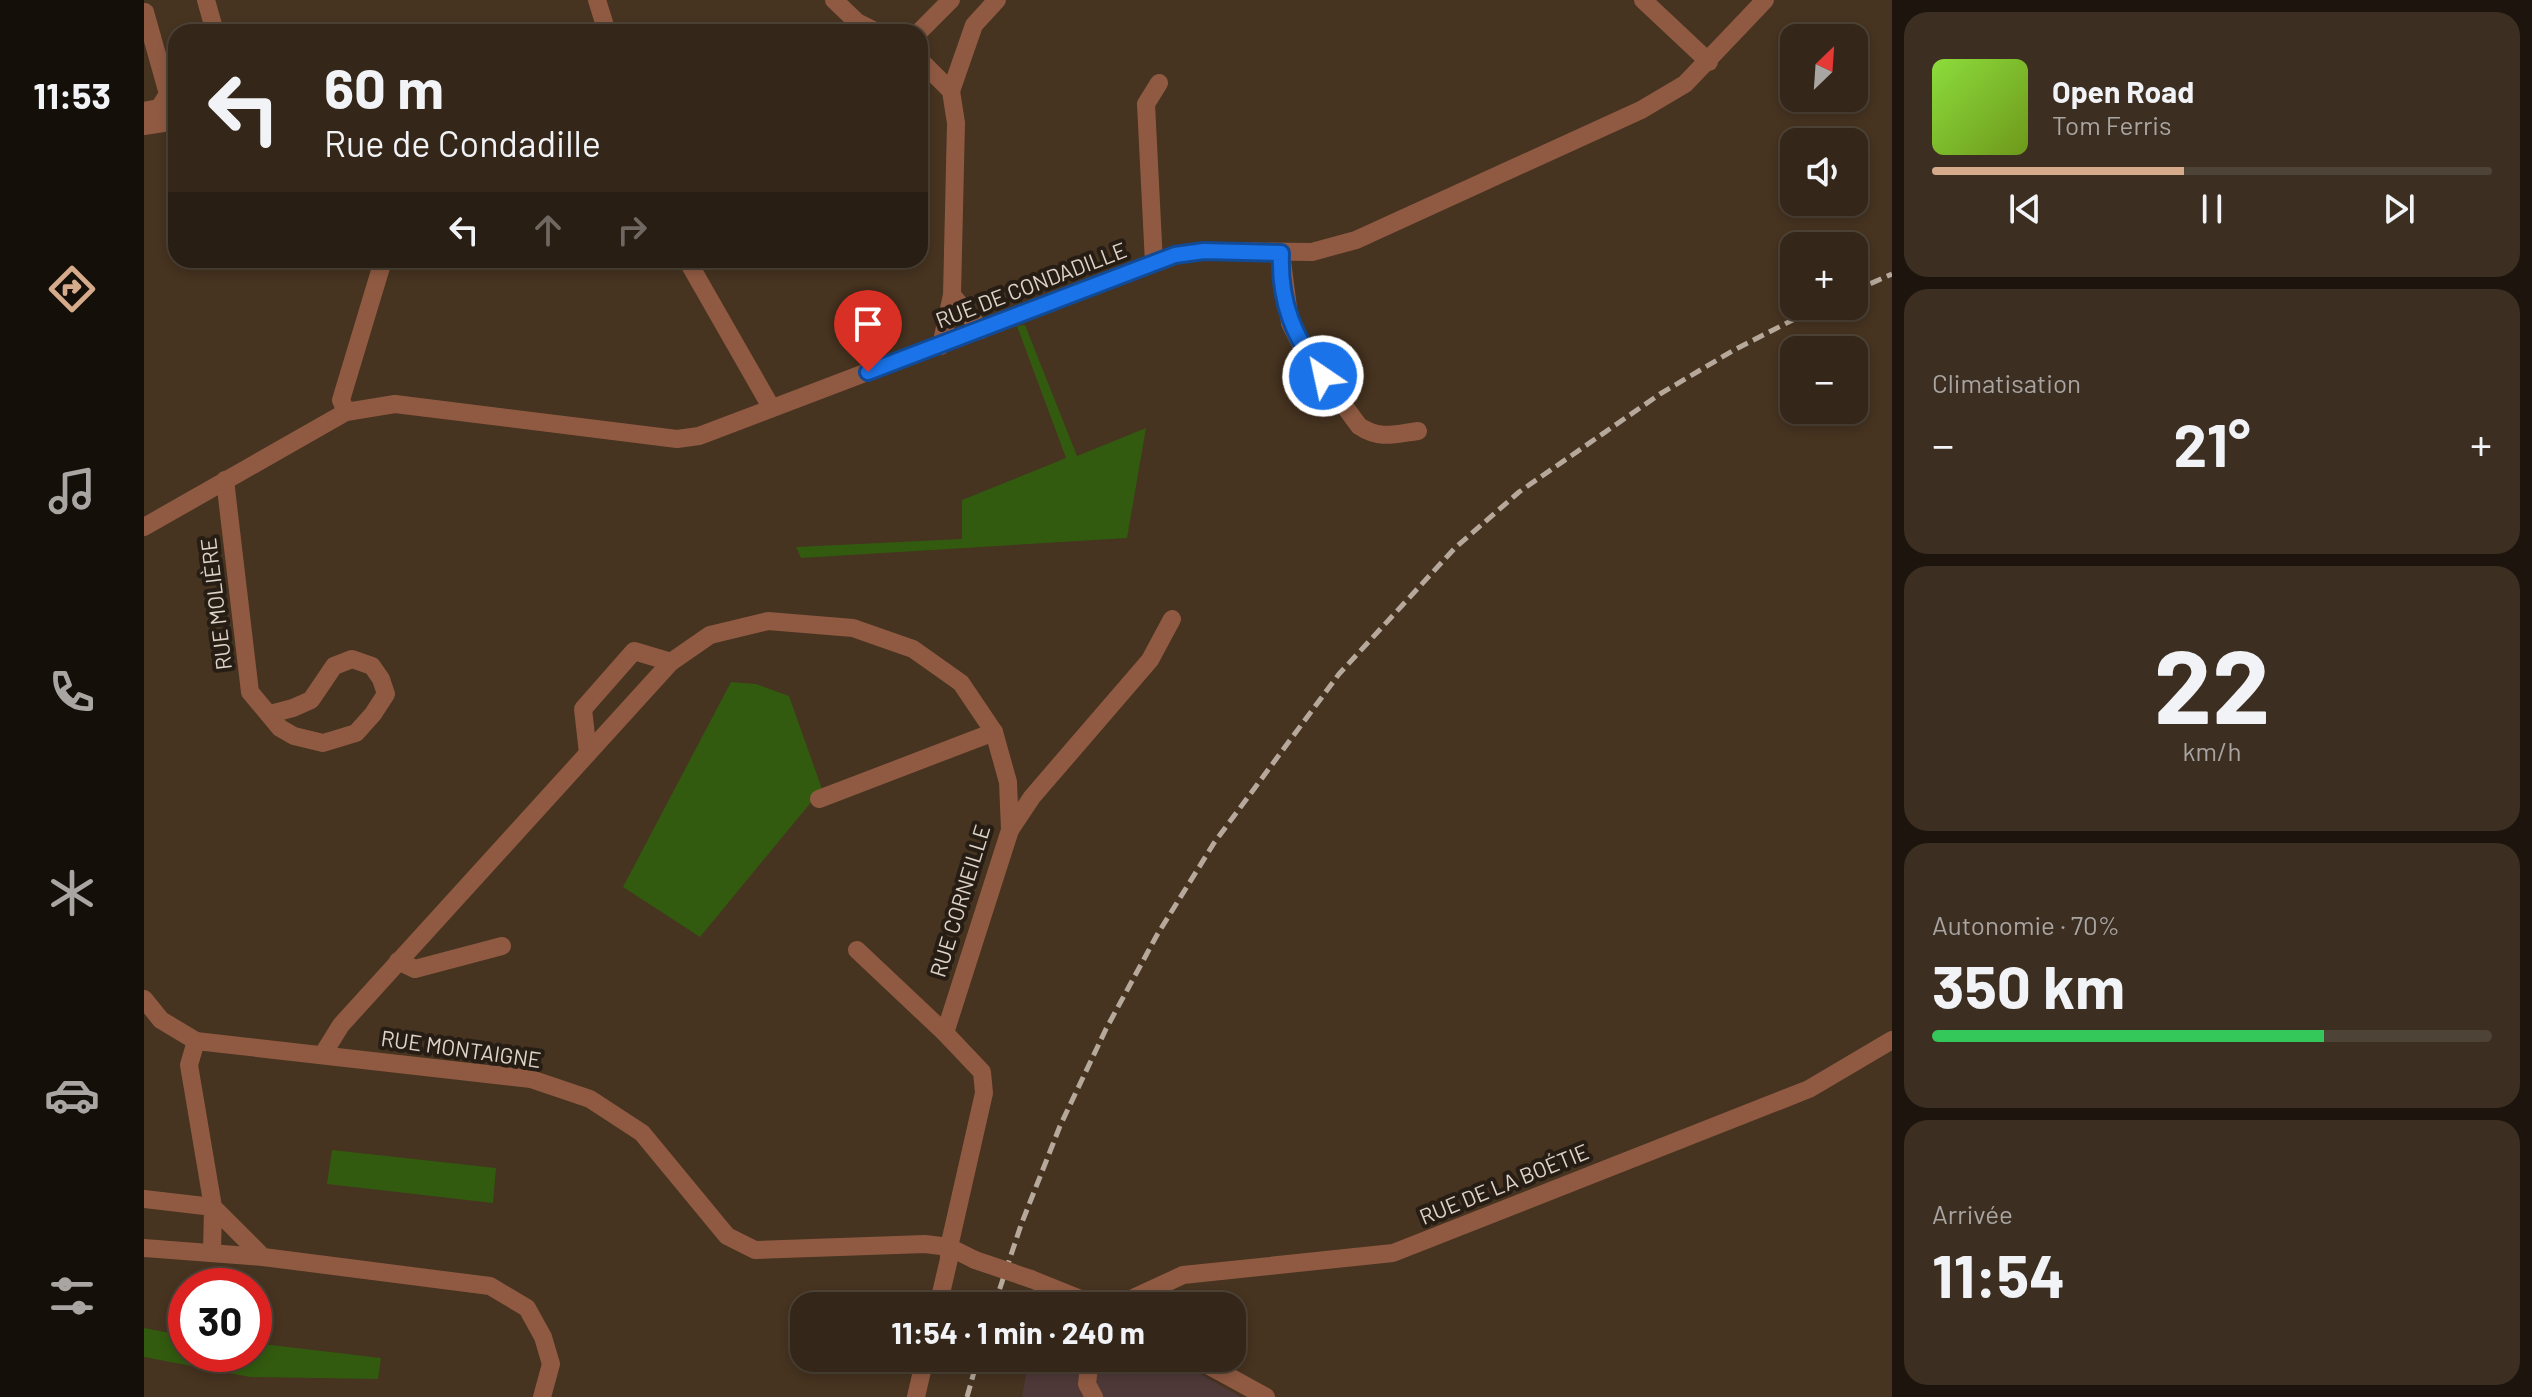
<!DOCTYPE html>
<html lang="fr">
<head>
<meta charset="utf-8">
<style>
  body { margin:0; font-family:Barlow,sans-serif; background:#3c2e21; color:#f1f3f6; height:100vh; display:flex; flex-direction:column; font-size:30px; white-space:nowrap }
  * { box-sizing:border-box; margin:0 }
  p { font-size:26px; color:#a9a5a2 }
  .icon { flex:none; width:44px; height:44px; fill:none; stroke:currentColor; stroke-width:2; stroke-linecap:round; stroke-linejoin:round }
  .map { position:relative; flex:1; overflow:hidden }
  .panel { display:flex; flex-direction:column; gap:12px; padding:12px; background:#1d150d; width:640px }
  .panel>* { flex:none }
  .guide { position:absolute; left:24px; top:24px; width:760px; height:244px; border-radius:24px; box-shadow:0 4px 12px #0003,0 0 0 2px #4e4337; background:#342618; color:#f1f3f6; overflow:hidden }
  .needle { width:52px; rotate:25deg }
  .buttons { position:absolute; left:1636px; top:24px; display:grid; gap:16px }
  .buttons a { display:grid; place-items:center; width:88px; height:88px; border-radius:16px; background:#342618; box-shadow:0 4px 12px #0003,0 0 0 2px #4e4337; font-size:40px }
  .speed { position:absolute; left:24px; top:1268px; display:flex; gap:16px; font-size:40px; font-weight:700; text-align:center }
  .speed>* { display:grid; place-content:center; width:104px; height:104px; border-radius:50%; background:#342618; box-shadow:0 4px 12px #0003,0 0 0 2px #4e4337; line-height:1 }
  .speed .limit { border:12px solid #d22; background:#fff; color:#111 }
  .pin { position:absolute; display:grid; place-items:center; width:68px; height:68px; color:#fff; margin:-82px -34px; border-radius:50% 50% 50% 0; rotate:-45deg; box-shadow:0 0 8px #0007 }
  .pin .icon { rotate:45deg }
  .me { position:absolute; width:88px; margin:-44px; rotate:326deg; stroke-linejoin:round; filter:drop-shadow(0 0 6px #0008) }
  .turn { display:flex; align-items:center; gap:28px; height:168px; padding:0 24px; font-size:36px }
  .turn .icon { width:104px; height:104px; stroke-width:2.5 }
  .turn b { display:block; font-size:56px; line-height:68px }
  .lanes { display:flex; align-items:center; height:76px; padding:0 24px; background:#0003; justify-content:center; gap:40px; direction:ltr }
  .lanes .off { opacity:.35 }
  .big { font-size:60px; font-weight:700; line-height:1.1 }
  .panel .card { flex:1; display:flex; flex-direction:column; justify-content:center; gap:12px; min-width:0; padding:0 28px; border-radius:24px; background:#3c2e21 }
  .panel .dial { align-items:center; gap:0 }
  .dial b { font-size:104px; line-height:1 }
  .song { display:flex; align-items:center; gap:24px }
  .cover { width:96px; height:96px; border-radius:12px; background:linear-gradient(135deg,hsl(90 70% 55%),hsl(80 70% 35%)) }
  .played { height:8px; border-radius:4px; background:linear-gradient(90deg,#d6ab8b 45%,#4e4337 45%) }
  .keys { display:flex; justify-content:space-around; direction:ltr }
  .heat { display:flex; justify-content:space-between; align-items:center; font-size:44px; direction:ltr }
  .charge { height:12px; border-radius:6px; background:linear-gradient(90deg,#34c759 70%,#4e4337 0) }
  .trip { position:absolute; left:646px; top:1292px; width:456px; height:80px; border-radius:24px; background:#342618; box-shadow:0 4px 12px #0003,0 0 0 2px #4e4337; font-weight:700; line-height:80px; text-align:center }
  main { display:flex; flex:1; min-height:0 }
  .tabs { display:flex; flex-direction:column; width:144px; justify-content:space-around; align-items:center; background:#150f0a; color:#a9a5a2 }
  .tabs .icon { width:56px; height:56px }
  .tabs .active { color:#d6ab8b }
  .tabs b { font-size:36px; color:#f1f3f6 }
  .map>svg:first-child { display:block }
  .industrial { fill:#4e3938 }
  .green { fill:#325b0f }
  .lines { fill:none; stroke-linecap:round; stroke-linejoin:round }
  .minor { stroke:#905a42; stroke-width:18 }
  .rail { stroke:#b6a89b; stroke-width:5; stroke-dasharray:12 6; stroke-linecap:butt }
  .minor-bridge { stroke:#905a42; stroke-width:18 }
  .route-casing { stroke:#114b97; stroke-width:20 }
  .route { stroke:#1a73e8; stroke-width:14 }
  .labels { text-anchor:middle; stroke-width:8; stroke-linejoin:round; paint-order:stroke }
  .street-label { font-size:22px; fill:#e0d4c9; stroke:#261d15 }
</style>
</head>
<body>
<main>
<nav class="tabs">
<b>11:53</b>
<svg class="icon active" aria-label="directions" viewBox="0 0 24 24"><path d="M12 3l9 9-9 9-9-9zM9 14v-3h6M13 9l2 2-2 2"/></svg>
<svg class="icon" aria-label="music" viewBox="0 0 24 24"><path d="M9 18V5l10-2v13"/><circle cx="6" cy="18" r="3"/><circle cx="16" cy="16" r="3"/></svg>
<svg class="icon" aria-label="phone" viewBox="0 0 24 24"><path d="M5 4h4l2 5-3 2q2 4 5 5l2-3 5 2v4C11 20 4 13 5 4z"/></svg>
<svg class="icon" aria-label="climate" viewBox="0 0 24 24"><path d="M12 3v18M4 7l16 10M4 17L20 7"/></svg>
<svg class="icon" aria-label="car" viewBox="0 0 24 24"><path d="M5 17H2v-5l4-1 3-4h7l3 4 3 1v5h-3M9 17h6M6 11h13"/><circle cx="7" cy="17" r="2"/><circle cx="17" cy="17" r="2"/></svg>
<svg class="icon" aria-label="filters" viewBox="0 0 24 24"><path d="M4 7h16M4 17h16"/><circle cx="9" cy="7" r="2"/><circle cx="15" cy="17" r="2"/></svg>
</nav>
<div class="map">
<svg width="1748" height="1397" viewBox="0 0 1748 1397">
  <rect width="100%" height="100%" fill="#463320"/>
  <polygon class="industrial" points="885,1358 958,1358 990,1375 996,1358 1028,1358 1097,1397 878,1397"/>
  <g class="green">
    <polygon points="881,325 933,456 1002,428 983,538 657,558 652,547 818,539 818,500 922,458 873,326"/>
    <polygon points="587,682 612,684 645,696 678,789 556,937 479,887"/>
    <polygon points="188,1150 352,1168 349,1203 183,1184"/>
    <polygon points="0,1328 42,1336 42,1354 110,1354 110,1343 237,1358 234,1379 106,1377 0,1357"/>
  </g>
  <g class="lines">
    <g class="minor">
      <polyline points="62,0 71,32"/>
      <polyline points="453,0 463,32"/>
      <polyline points="690,0 713,22 733,32"/>
      <polyline points="1499,0 1565,62"/>
      <polyline points="775,32 807,0"/>
      <polyline points="776,60 807,91 812,123 808,295"/>
      <polyline points="807,91 830,25 853,0"/>
      <polyline points="0,111 15,108 24,94 1,12"/>
      <polyline points="0,126 32,121"/>
      <path d="M1137,253L1146,323L1160,351L1215,426C1236,440 1251,434 1274,431"/>
      <polyline points="543,260 627,407"/>
      <polyline points="1010,263 1002,104 1015,83"/>
      <polyline points="797,346 808,295 837,330"/>
      <polyline points="202,412 197,400 238,264"/>
      <polyline points="81,480 106,692 136,728 150,736 179,743 212,733 229,714 242,694 237,679 228,666 208,659 190,666 167,700 149,708 126,714"/>
      <polyline points="0,527 202,412 251,404 533,439 555,436 1031,255 1060,251 1168,252 1212,240 1497,110 1541,84 1621,0"/>
      <polyline points="444,753 439,709 490,651 527,662"/>
      <polyline points="675,799 850,732"/>
      <polyline points="866,830 888,797 1006,660 1028,619"/>
      <polyline points="713,950 801,1033"/>
      <polyline points="254,961 271,969 358,946"/>
      <polyline points="0,999 17,1020 52,1041 387,1079 446,1099 498,1133 583,1236 611,1250 781,1244 805,1247 831,1260"/>
      <polyline points="52,1041 45,1065 69,1207 119,1257 346,1286 383,1308 399,1337 407,1364 398,1397"/>
      <polyline points="179,1054 197,1025 527,662 566,635 624,621 709,628 769,649 817,683 850,732 864,782 866,830 801,1033 838,1072 840,1093 805,1247 805,1259 794,1306"/>
      <polyline points="0,1199 69,1207 68,1253"/>
      <polyline points="0,1248 119,1257"/>
      <polyline points="887,1279 954,1306"/>
      <polyline points="972,1306 1039,1275 1249,1253 1665,1089 1748,1040"/>
      <polyline points="946,1358 943,1384 950,1397"/>
      <polyline points="1051,1358 1122,1397"/>
      <polyline points="772,1397 781,1358"/>
    </g>
    <g class="rail">
      <polyline points="1710,291 1748,274"/>
      <polyline points="850,1306 877,1225 916,1126 962,1029 1013,935 1070,843 1195,674 1311,548 1375,492 1516,394 1590,350 1676,306"/>
      <polyline points="823,1397 834,1358"/>
    </g>
    <polyline class="minor-bridge" points="831,1260 887,1279"/>
  </g>
  <g class="lines">
    <defs>
      <path id="route" d="M724,372L1031,255L1060,251L1137,253C1135,303 1150,337 1179,376"/>
    </defs>
    <use href="#route" class="route-casing"/>
    <use href="#route" class="route"/>
  </g>
  <g class="labels">
    <g class="street-label">
      <text transform="translate(887 285) rotate(-21)" y="8">RUE DE CONDADILLE</text>
      <text transform="translate(72 604) rotate(-97)" y="8">RUE MOLIÈRE</text>
      <text transform="translate(816 901) rotate(-73)" y="8">RUE CORNEILLE</text>
      <text transform="translate(317 1049) rotate(8)" y="8">RUE MONTAIGNE</text>
      <text transform="translate(1360 1184) rotate(-22)" y="8">RUE DE LA BOÉTIE</text>
    </g>
  </g>
</svg>
<div class="buttons">
<a><svg class="needle" viewBox="-14 -14 28 28"><path d="M0-13l5 13h-10z" fill="#e53935"/><path d="M0 13l5-13h-10z" fill="#a9a5a2"/></svg></a>
<a><svg class="icon" aria-label="sound" viewBox="0 0 24 24"><path d="M4 9h4l5-4v14l-5-4H4zM17 9q2 3 0 6"/></svg></a>
<a>+</a>
<a>−</a>
</div>
<div class="speed"><div class="limit">30</div></div>
<div class="pin" style="left:724px;top:372px;background:#d93025"><svg class="icon" aria-label="arrive" viewBox="0 0 24 24"><path d="M6 21V4h12l-3 4 3 4H6"/></svg></div>
<svg class="me" style="left:1179px;top:376px" viewBox="-20 -20 40 40"><circle r="17" fill="#1a73e8" stroke="#fff" stroke-width="3"/><path d="M0-11L8 9 0 5-8 9z" fill="#fff"/></svg>
<div class="trip">11:54 · 1 min · 240 m</div>
<div class="guide">
<div class="turn"><svg class="icon" aria-label="left" viewBox="0 0 24 24"><path d="M17 20v-9H6M10 6l-5 5 5 5"/></svg><div><b>60 m</b>Rue de Condadille</div></div>
<div class="lanes"><svg class="icon" aria-label="left" viewBox="0 0 24 24"><path d="M17 20v-9H6M10 6l-5 5 5 5"/></svg><svg class="icon off" aria-label="ahead" viewBox="0 0 24 24"><path d="M12 20V5M6 11l6-6 6 6"/></svg><svg class="icon off" aria-label="right" viewBox="0 0 24 24"><path d="M7 20v-9h11M14 6l5 5-5 5"/></svg></div>
</div>
</div>
<section class="panel">
<div class="card">
<div class="song"><i class="cover"></i><div><b>Open Road</b><p>Tom Ferris</p></div></div>
<div class="played"></div>
<div class="keys"><svg class="icon" aria-label="previous" viewBox="0 0 24 24"><path d="M18 5L8 12l10 7zM5 5v14"/></svg><svg class="icon" aria-label="pause" viewBox="0 0 24 24"><path d="M8 5v14M16 5v14"/></svg><svg class="icon" aria-label="next" viewBox="0 0 24 24"><path d="M6 5l10 7-10 7zM19 5v14"/></svg></div>
</div>
<div class="card"><p>Climatisation</p>
<div class="heat"><a>−</a><b class="big">21°</b><a>+</a></div>
</div>
<div class="card dial"><b>22</b><p>km/h</p></div>
<div class="card"><p>Autonomie · 70%</p><b class="big">350 km</b><div class="charge"></div></div>
<div class="card"><p>Arrivée</p><b class="big">11:54</b></div>
</section>
</main>
</body>
</html>
